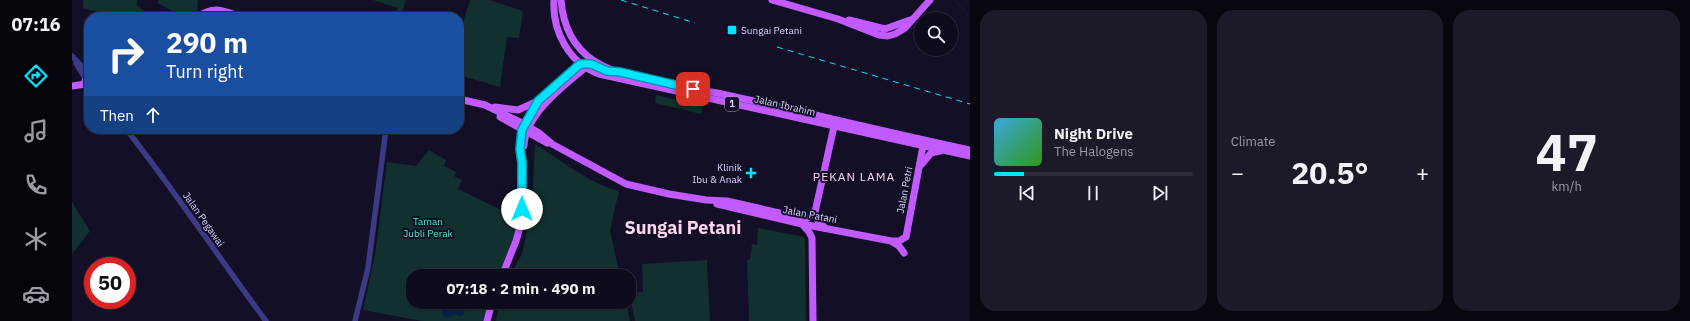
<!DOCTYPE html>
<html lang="en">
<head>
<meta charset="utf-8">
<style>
  body { margin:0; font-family:"IBM Plex Sans",sans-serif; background:#1c1929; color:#f1f3f6; height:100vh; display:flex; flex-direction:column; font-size:15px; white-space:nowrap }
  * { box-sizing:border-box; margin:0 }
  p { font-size:13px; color:#9b9ba3 }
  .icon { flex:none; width:22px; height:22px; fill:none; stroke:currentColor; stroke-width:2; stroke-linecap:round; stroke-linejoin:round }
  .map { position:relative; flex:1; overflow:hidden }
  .sheet { display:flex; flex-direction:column; gap:10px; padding:10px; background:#08060f; width:720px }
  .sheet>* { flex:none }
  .banner { position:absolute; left:12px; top:12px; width:380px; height:122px; border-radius:16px; box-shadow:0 1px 3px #0004,0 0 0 1px #2e2b3b; background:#1a4fa0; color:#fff; overflow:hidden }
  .tools { position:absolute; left:842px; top:12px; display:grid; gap:8px }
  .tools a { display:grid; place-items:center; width:44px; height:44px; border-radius:50%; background:#0e0b1c; box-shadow:0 1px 3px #0004,0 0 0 1px #2e2b3b; font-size:20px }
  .speed { position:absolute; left:12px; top:257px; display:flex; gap:8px; font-size:20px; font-weight:700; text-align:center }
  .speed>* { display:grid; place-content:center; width:52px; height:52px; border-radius:50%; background:#0e0b1c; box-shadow:0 1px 3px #0004,0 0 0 1px #2e2b3b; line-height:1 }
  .speed .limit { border:6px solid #d22; background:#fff; color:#111 }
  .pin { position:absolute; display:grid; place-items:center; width:34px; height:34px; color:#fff; margin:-17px; border-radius:8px; box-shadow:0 2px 6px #0006 }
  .me { position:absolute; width:44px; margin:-22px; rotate:0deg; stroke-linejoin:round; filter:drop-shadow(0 0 3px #0008) }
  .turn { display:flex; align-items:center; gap:14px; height:84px; padding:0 16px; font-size:18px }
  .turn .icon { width:52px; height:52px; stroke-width:2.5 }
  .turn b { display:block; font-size:28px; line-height:34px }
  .then { display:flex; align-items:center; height:38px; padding:0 16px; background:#0003; gap:8px; font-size:15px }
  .big { font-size:30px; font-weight:700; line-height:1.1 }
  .sheet .tile { flex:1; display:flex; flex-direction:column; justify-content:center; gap:6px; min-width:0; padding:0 14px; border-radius:16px; background:#1c1929 }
  .sheet .dial { align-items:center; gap:0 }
  .dial b { font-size:52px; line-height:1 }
  .song { display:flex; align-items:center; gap:12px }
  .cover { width:48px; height:48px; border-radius:6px; background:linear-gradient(135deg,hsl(200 70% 55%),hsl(110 70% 35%)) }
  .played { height:4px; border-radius:2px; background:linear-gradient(90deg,#00e5ff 15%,#2e2b3b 15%) }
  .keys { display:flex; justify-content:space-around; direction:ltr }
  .heat { display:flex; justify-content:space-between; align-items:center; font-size:22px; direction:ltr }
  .sheet .tiles { flex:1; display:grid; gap:10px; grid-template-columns:repeat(3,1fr) }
  .trip { position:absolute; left:334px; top:269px; width:230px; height:40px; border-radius:16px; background:#0e0b1c; box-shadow:0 1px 3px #0004,0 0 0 1px #2e2b3b; font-weight:700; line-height:40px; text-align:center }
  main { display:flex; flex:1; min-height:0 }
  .tabs { display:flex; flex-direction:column; width:72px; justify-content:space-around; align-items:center; background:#06040b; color:#9b9ba3 }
  .tabs .icon { width:28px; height:28px }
  .tabs .current { color:#00e5ff }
  .tabs b { font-size:18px; color:#f1f3f6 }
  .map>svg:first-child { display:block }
  .green { fill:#12302f }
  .water { fill:#0a1f44 }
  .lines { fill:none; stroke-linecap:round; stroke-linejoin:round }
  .stream { stroke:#0a1f44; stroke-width:1 }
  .minor { stroke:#3d3a85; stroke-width:5.5 }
  .major { stroke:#c25bff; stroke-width:7 }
  .rail { stroke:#00e5ff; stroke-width:1; stroke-dasharray:6 5; stroke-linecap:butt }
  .route-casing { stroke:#0095a6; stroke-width:10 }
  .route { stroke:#00e5ff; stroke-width:7 }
  .poi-dot { fill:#00e5ff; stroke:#130f26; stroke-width:1.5 }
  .labels { text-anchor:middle; stroke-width:4; stroke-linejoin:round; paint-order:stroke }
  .shield { fill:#130f26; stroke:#9e99be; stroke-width:1 }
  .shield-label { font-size:9px; font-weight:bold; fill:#d9d4ff }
  .poi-label { font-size:10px; fill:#d9d4ff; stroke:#130f26; text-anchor:start }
  .street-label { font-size:10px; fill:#d9d4ff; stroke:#130f26 }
  .park-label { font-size:10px; fill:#5fe0c0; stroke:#130f26 }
  .quarter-label { font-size:12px; letter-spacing:1px; fill:#ffd6f0; stroke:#130f26 }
  .town-label { font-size:18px; font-weight:bold; fill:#ffd6f0; stroke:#130f26 }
</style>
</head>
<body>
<main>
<nav class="tabs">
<b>07:16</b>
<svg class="icon current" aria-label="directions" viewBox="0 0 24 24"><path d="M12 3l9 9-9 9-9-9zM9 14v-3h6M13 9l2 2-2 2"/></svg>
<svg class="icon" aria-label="music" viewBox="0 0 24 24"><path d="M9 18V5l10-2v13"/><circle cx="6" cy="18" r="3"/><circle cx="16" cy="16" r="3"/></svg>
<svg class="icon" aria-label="phone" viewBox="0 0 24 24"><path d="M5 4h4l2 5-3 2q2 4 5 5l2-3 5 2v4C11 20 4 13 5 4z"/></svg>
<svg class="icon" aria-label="climate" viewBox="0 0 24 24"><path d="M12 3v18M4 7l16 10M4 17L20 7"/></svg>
<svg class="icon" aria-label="car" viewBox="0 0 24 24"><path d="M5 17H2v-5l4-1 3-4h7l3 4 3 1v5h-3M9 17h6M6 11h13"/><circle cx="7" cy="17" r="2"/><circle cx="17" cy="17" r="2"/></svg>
</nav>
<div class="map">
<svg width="898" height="321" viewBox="0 0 898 321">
  <rect width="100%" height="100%" fill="#130f26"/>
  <g class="green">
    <polygon points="11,0 65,0 65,6 81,17 46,17 11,8"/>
    <polygon points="86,0 126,0 125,11 108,16 86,3"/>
    <polygon points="301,0 334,0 329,15 325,14 326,8"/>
    <polygon points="398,0 417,0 451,11 447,38 435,37 428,87 387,75 387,35"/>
    <polygon points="584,95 631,106 629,114 583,103"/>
    <path d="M463,144C487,159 520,185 547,191L538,230L548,276H438L450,254L460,208Z"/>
    <polygon points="357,150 374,160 372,166 384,172 382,176 390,180 386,189 446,218 442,237 426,276 341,276 341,302 417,302 411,321 350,321 291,310 303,255 315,162 344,166"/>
    <polygon points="0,202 18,231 0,254"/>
    <polygon points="686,228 733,237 734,321 677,321 675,260 678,259 680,244 685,245"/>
    <polygon points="635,260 638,321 563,321 557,293 571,292 570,264"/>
    <polygon points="428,302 554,302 558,321 424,321"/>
  </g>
  <polygon class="water" points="371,302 380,302 382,307 390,308 393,311 392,314 389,316 382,314 377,318 374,318 370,314"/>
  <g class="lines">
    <polyline class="stream" points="883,0 898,17"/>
    <g class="minor">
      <polyline points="0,56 17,74"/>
      <polyline points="4,63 13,78"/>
      <path d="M54,129C103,191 147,258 194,321"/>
      <polyline points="283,321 296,268 314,129"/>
    </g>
    <g class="major">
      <path d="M482,0C480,31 497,63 527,74L898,156"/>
      <path d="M489,0C491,25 501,47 522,61C551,80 610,86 645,93C729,111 813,132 898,150"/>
      <polyline points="700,0 766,19 807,35 816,36 823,34 833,28 858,0"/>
      <path d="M126,17C142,5 152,11 169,17"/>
      <polyline points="777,20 813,29 838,20"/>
      <polyline points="17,76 13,81 17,86"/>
      <polyline points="0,86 14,84"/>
      <polyline points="387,99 413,105 452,124 467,133 480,144 554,184 597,194 634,200 655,201 734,219 743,212"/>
      <polyline points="423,107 446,110 466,101"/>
      <polyline points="428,117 475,143"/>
      <path d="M452,146C453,115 491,86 513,68"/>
      <polyline points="849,165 859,153 868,151"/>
      <polyline points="645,204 730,224 819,241 827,246 832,253"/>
      <polyline points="730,224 737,232 740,238 741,321"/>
      <polyline points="753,228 746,221 743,212 763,122"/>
      <polyline points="820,241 827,241 834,237 851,146"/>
      <polyline points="430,276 444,241 449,223 450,203 448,149 450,129 466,101 508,64"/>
      <polyline points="415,321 420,302"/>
    </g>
    <g class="rail">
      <polyline points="549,0 623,23"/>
      <polyline points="705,47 898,104"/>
    </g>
  </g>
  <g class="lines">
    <defs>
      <polyline id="route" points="450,209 450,162 448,149 450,130 466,101 508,64 519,64 535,71 548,72 621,89"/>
    </defs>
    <use href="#route" class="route-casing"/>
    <use href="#route" class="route"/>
  </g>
  <g class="poi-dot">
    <rect x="655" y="25" width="10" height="10" rx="2"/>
    <path d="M677 167h4v4h4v4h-4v4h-4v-4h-4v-4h4z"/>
  </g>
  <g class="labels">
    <rect class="shield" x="653" y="97" width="14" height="14" rx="3"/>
    <g class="shield-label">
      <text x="660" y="107">1</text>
    </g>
    <g class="poi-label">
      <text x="669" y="34">Sungai Petani</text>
      <text x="670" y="171" text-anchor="end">Klinik<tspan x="670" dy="12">Ibu &amp; Anak</tspan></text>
    </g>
    <g class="street-label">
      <text transform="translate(713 105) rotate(13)" y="4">Jalan Ibrahim</text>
      <text transform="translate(832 190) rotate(-79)" y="4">Jalan Petri</text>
      <text transform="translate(738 214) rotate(11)" y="4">Jalan Patani</text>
      <text transform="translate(132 219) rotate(55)" y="4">Jalan Pegawai</text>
    </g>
    <g class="park-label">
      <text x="356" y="225">Taman<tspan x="356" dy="12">Jubli Perak</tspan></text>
    </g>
    <g class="quarter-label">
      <text x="782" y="181">PEKAN LAMA</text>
    </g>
    <g class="town-label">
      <text x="611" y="234">Sungai Petani</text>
    </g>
  </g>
</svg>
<div class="tools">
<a><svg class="icon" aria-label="search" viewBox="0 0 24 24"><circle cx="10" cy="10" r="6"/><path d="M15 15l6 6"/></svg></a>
</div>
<div class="speed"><div class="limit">50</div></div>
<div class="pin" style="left:621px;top:89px;background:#d93025"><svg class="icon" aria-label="arrive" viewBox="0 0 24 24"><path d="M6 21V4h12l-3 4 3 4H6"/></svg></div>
<svg class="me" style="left:450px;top:209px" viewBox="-20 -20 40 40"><circle r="19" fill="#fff"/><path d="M0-13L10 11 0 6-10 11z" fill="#00e5ff"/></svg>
<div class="trip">07:18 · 2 min · 490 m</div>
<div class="banner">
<div class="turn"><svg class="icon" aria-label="right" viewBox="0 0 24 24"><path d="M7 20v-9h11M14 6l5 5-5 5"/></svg><div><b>290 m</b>Turn right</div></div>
<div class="then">Then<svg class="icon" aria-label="ahead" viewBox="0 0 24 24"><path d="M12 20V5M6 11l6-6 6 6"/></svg></div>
</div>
</div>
<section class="sheet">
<div class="tiles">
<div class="tile">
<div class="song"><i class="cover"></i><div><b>Night Drive</b><p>The Halogens</p></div></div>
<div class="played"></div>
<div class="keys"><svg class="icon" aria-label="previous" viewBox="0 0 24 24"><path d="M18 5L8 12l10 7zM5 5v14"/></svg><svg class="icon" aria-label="pause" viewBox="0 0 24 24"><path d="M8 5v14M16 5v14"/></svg><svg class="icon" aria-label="next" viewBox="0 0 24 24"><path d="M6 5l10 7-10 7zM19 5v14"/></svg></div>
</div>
<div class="tile"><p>Climate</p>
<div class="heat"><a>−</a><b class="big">20.5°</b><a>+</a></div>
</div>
<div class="tile dial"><b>47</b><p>km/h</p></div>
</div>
</section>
</main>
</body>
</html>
